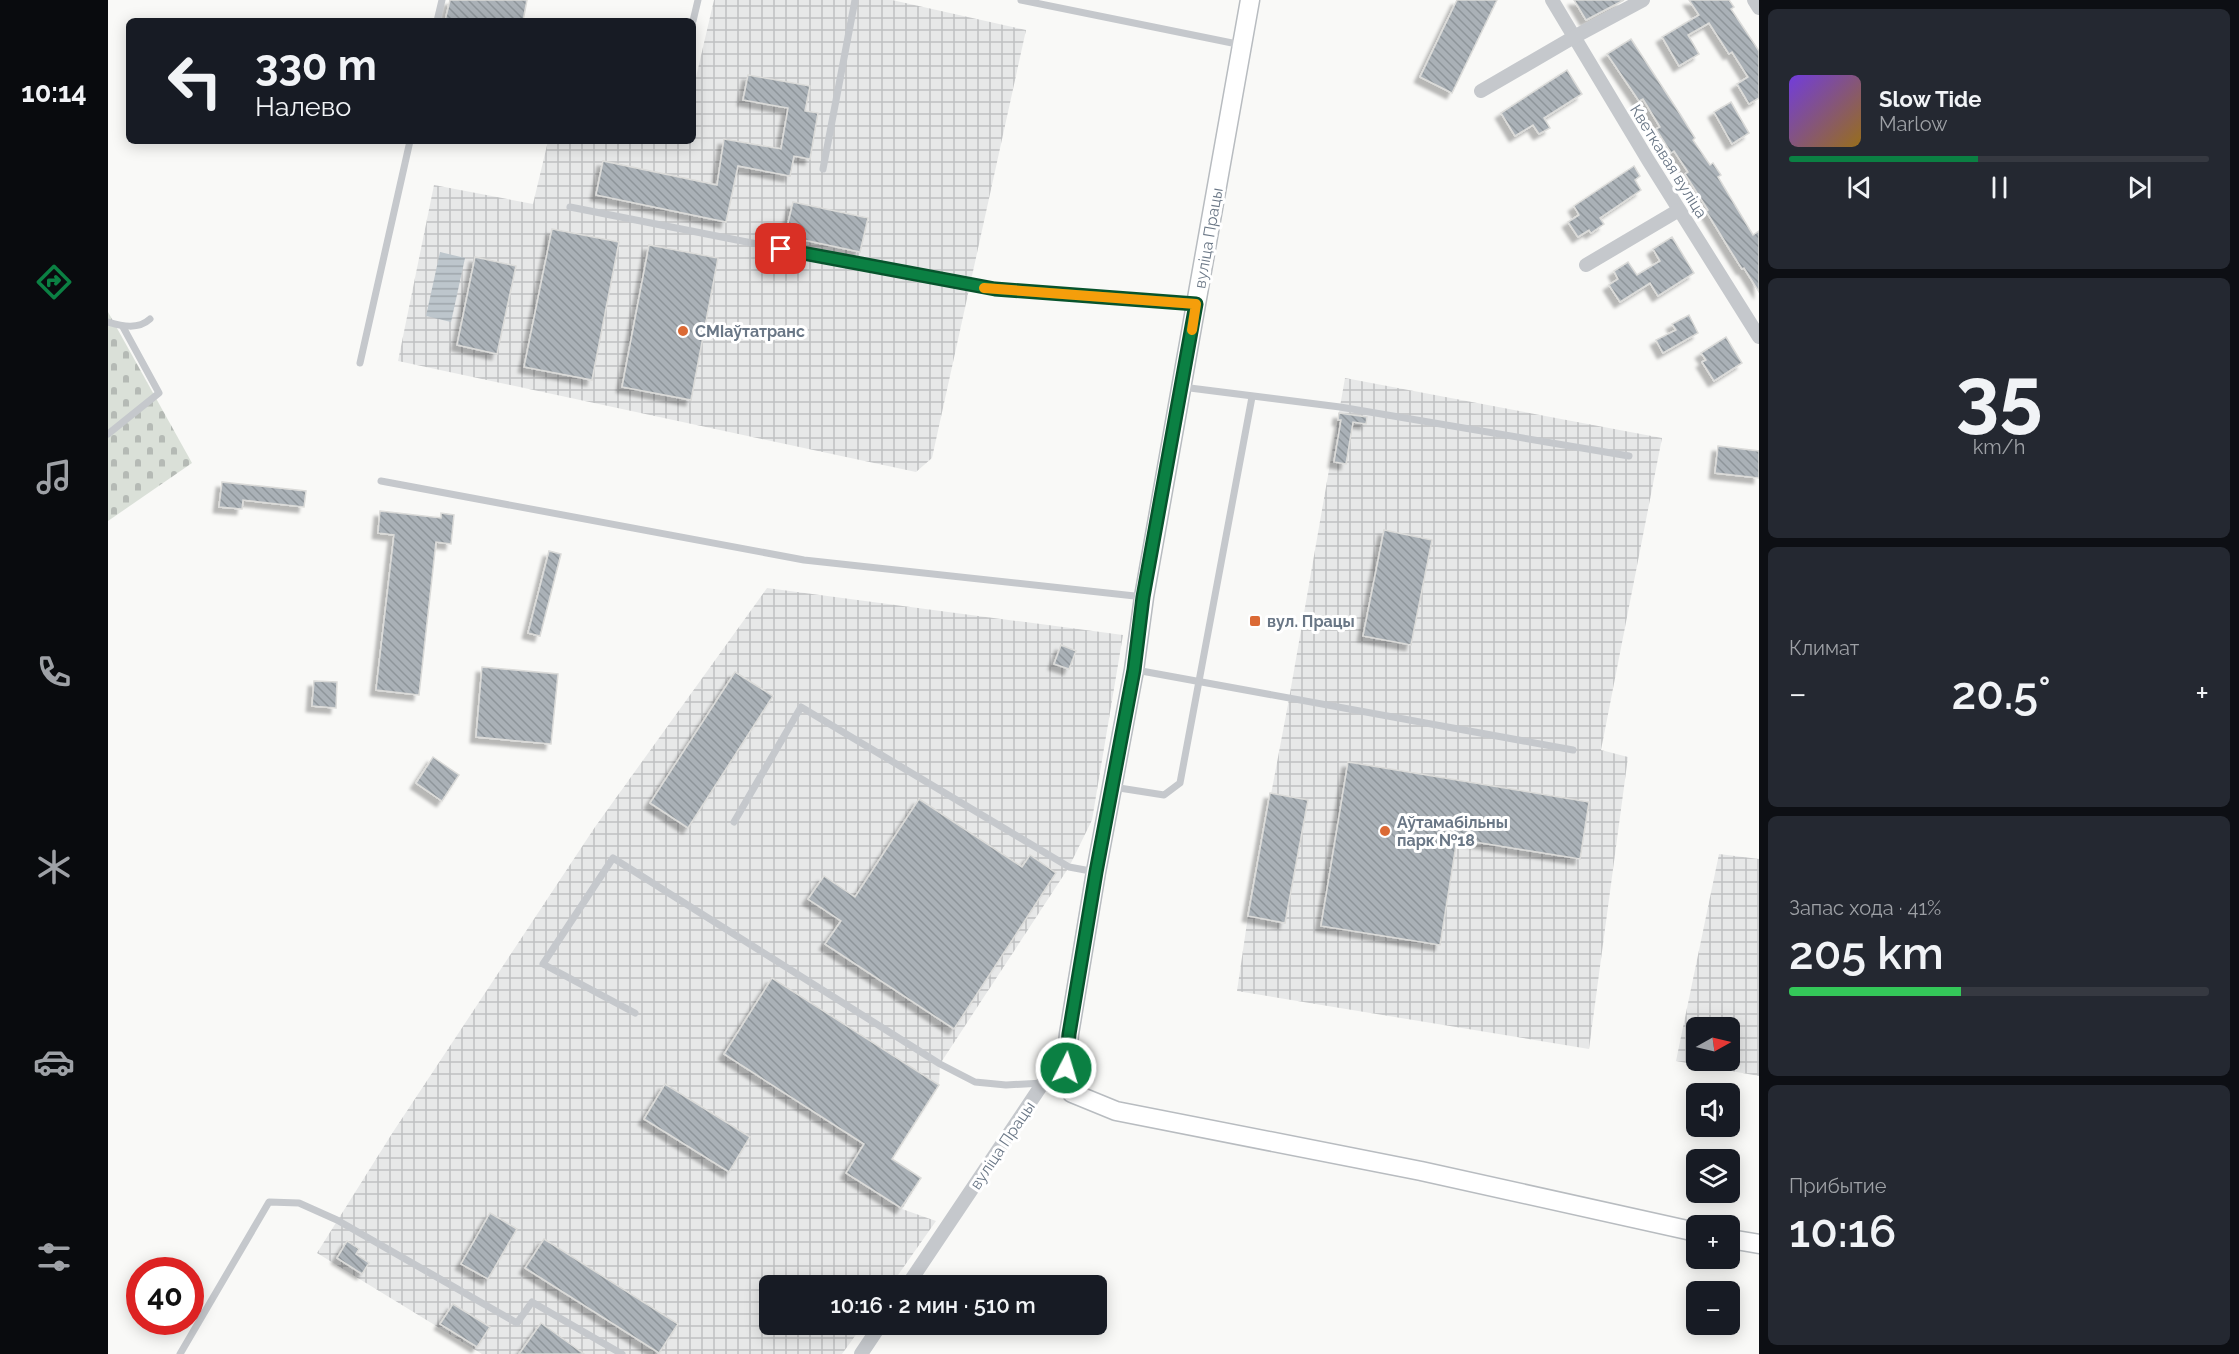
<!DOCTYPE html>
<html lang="ru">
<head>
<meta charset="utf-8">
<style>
  body { margin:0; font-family:Raleway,sans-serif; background:#242831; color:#f1f3f6; height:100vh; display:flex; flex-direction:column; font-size:22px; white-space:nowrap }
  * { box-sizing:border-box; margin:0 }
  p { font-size:20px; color:#9ea1a6 }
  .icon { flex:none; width:33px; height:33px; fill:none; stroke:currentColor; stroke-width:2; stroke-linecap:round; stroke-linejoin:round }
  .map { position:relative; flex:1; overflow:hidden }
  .drawer { display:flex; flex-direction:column; gap:9px; padding:9px; background:#0d0f14; width:480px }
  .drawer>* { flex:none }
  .top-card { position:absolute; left:18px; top:18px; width:570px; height:126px; border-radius:9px; box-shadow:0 3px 15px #0003; background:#171b24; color:#f1f3f6; overflow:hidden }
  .needle { width:39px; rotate:82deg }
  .fabs { position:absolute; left:1578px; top:1017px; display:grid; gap:12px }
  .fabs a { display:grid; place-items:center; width:54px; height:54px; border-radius:9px; background:#171b24; box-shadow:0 3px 15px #0003; font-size:30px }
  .speed { position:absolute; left:18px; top:1257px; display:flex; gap:12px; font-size:30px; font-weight:700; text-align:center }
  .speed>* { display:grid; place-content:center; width:78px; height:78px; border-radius:50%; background:#171b24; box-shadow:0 3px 15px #0003; line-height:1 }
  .speed .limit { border:9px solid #d22; background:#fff; color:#111 }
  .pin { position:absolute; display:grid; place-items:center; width:51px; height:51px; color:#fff; margin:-26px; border-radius:12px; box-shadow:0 3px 9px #0006 }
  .me { position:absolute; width:66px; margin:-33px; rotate:5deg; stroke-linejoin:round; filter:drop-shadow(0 0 4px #0008) }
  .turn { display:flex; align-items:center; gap:21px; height:126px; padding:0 30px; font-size:27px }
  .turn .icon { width:78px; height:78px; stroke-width:2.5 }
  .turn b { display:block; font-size:42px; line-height:51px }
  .big { font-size:45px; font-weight:600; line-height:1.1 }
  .drawer .tile { flex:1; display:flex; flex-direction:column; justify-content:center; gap:9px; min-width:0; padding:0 21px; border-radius:9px; background:#242831 }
  .drawer .dial { align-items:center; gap:0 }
  .dial b { font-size:78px; line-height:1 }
  .song { display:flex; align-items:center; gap:18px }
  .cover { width:72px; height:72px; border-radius:9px; background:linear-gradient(135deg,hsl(260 70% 55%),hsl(40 70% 35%)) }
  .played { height:6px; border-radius:3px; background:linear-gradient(90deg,#0b8043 45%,#363941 45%) }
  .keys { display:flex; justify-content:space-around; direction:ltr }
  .heat { display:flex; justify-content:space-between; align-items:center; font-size:33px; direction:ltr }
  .charge { height:9px; border-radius:4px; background:linear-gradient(90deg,#34c759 41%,#363941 0) }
  .trip { position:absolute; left:651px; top:1275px; width:348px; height:60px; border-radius:9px; background:#171b24; box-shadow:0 3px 15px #0003; font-weight:600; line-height:60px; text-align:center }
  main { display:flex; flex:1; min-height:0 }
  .tab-bar { display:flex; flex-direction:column; width:108px; justify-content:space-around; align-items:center; background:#090b0e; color:#9ea1a6 }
  .tab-bar .icon { width:42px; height:42px }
  .tab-bar .current { color:#0b8043 }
  .tab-bar b { font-size:27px; color:#f1f3f6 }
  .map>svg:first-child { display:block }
  .industrial { fill:url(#industrial-grid); fill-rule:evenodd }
  .cemetery { fill:url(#cemetery-stones) }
  .water { fill:url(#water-rules) }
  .building { fill:url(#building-back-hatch); stroke:#dbdbd9; stroke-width:1.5; filter:url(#shadow) }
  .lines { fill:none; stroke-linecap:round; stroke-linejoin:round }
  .secondary-casing { stroke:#b8bcc0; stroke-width:21 }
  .lane { stroke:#c5c8cc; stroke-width:7 }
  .street { stroke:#c5c8cc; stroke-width:14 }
  .secondary { stroke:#fff; stroke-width:18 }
  .route-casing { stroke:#07532c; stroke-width:15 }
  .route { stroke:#0b8043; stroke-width:10 }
  .slow { stroke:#f59e0b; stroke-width:10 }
  .poi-dot { fill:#db6a35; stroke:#fff; stroke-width:2 }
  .labels { text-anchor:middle; stroke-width:6; stroke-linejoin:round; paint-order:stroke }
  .street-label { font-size:16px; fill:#6a7786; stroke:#fff }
  .poi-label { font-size:16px; font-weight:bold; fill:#6a7786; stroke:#fff; text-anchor:start }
</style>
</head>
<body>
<main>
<nav class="tab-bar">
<b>10:14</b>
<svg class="icon current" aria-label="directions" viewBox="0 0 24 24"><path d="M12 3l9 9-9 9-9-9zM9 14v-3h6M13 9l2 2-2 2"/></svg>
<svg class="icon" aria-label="music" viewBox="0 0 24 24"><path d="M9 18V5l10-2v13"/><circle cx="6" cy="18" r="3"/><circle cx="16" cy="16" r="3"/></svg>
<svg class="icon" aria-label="phone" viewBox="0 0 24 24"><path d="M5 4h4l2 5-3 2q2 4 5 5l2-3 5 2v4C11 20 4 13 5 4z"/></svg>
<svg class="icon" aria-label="climate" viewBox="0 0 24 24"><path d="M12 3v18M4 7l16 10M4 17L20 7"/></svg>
<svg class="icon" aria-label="car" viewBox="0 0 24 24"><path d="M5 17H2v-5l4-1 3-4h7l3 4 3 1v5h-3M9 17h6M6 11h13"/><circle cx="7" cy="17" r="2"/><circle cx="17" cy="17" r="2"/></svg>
<svg class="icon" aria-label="filters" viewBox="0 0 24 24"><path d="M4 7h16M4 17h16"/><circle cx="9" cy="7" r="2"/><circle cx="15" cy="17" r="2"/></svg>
</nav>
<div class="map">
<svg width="1651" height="1354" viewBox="0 0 1651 1354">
  <defs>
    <pattern id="industrial-grid" width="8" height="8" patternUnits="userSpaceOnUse" patternTransform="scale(1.5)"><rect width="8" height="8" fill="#e7e8e8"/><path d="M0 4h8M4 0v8" fill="none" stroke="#bfc1c2"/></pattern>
    <pattern id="cemetery-stones" width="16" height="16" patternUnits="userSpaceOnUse" patternTransform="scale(1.5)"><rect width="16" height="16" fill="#dae0d8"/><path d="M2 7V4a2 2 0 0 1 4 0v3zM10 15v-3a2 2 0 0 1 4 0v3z" fill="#b5bab5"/></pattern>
    <pattern id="water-rules" width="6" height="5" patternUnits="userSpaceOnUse" patternTransform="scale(1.5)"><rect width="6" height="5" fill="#bdc6cc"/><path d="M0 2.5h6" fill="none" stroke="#9ea6ab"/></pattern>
    <pattern id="building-back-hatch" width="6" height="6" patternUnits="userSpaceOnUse" patternTransform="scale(1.5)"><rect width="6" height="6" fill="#aab1b7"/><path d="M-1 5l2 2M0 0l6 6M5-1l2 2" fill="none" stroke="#8e959a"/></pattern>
    <filter id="shadow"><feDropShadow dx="-5.5" dy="5.5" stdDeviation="1.5" flood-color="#0004"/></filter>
  </defs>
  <rect width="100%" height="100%" fill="#f9f9f7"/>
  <g class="industrial">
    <polygon points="606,0 784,0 918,30 824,458 808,472 290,361 326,185 425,204 440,141 585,141 585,90"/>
    <polygon points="1237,378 1554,438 1493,750 1520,757 1481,1049 1129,991 1140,916 1181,699"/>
    <polygon points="659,588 1015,635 984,820 961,867 832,1064 831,1085 784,1159 813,1178 794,1209 828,1221 783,1285 662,1286 662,1324 755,1325 734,1354 374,1354 209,1253 285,1132 487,827"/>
    <path d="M1611,854L1651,859V1076L1568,1061ZM1588,1028H1622V1060H1588Z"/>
  </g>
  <polygon class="cemetery" points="0,312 84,463 0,521"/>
  <polygon class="water" points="332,252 357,258 343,322 318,316"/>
  <g class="building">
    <polygon points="342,0 419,0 415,21 337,21"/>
    <polygon points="1349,0 1389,0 1344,93 1312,77"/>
    <polygon points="1466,0 1516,0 1478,20"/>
    <polygon points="1581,0 1621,0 1626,7 1623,9 1651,51 1651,98 1641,104 1629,84 1640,77 1624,52 1621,54 1601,23 1580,35 1591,54 1571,66 1554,37 1591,15"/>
    <polygon points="1523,39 1572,114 1587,138 1585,140 1602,165 1605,163 1613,175 1610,177 1645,235 1651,231 1651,292 1636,268 1634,269 1622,250 1598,211 1600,210 1577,174 1580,172 1566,151 1563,153 1548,129 1552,127 1535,99 1531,101 1499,54"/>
    <polygon points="1459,70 1474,94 1436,118 1442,128 1431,134 1425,125 1407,136 1393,113"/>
    <polygon points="640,75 702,86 697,111 710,113 702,159 686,156 682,176 630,166 618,222 488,195 495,161 609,185 616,139 673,149 680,108 635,100"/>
    <polygon points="1623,102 1641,133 1624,144 1606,112"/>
    <polygon points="1526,166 1532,176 1527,180 1533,190 1492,218 1496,224 1483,233 1481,230 1470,237 1460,222 1471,215 1466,206"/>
    <polygon points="685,202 760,218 752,252 677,236"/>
    <polygon points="444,229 511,242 484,380 416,367"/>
    <polygon points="1564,237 1586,273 1550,296 1542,283 1512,302 1501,285 1510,279 1506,271 1520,262 1529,275 1552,261 1545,249"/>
    <polygon points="541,245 610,258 583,400 514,387"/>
    <polygon points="367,257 408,266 389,354 349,345"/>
    <polygon points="1581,315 1590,333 1555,353 1548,340 1568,330 1564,324"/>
    <polygon points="1618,337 1634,363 1606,381 1594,362 1598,360 1593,353"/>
    <polygon points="1231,413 1259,417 1258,424 1245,422 1238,464 1226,462 1233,420 1230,420"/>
    <polygon points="1610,446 1651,451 1651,478 1607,473"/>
    <polygon points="114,482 198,491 196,507 135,500 134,509 111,507"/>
    <polygon points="272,511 333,518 333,513 346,515 343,544 328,542 311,695 268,690 286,535 270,533"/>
    <polygon points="1276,530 1324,540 1303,645 1255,636"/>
    <polygon points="441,551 453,554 432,636 420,633"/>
    <polygon points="953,645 968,651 961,669 946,664"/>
    <polygon points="374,667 450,674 443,744 368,737"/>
    <polygon points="627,672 665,696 580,828 542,803"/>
    <polygon points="206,681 229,682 228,708 204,706"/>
    <polygon points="325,757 351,775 334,801 308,783"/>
    <polygon points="1240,762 1481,802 1472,859 1349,839 1332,945 1213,926"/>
    <polygon points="1162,793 1200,800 1177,923 1140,916"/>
    <polygon points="811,799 914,867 922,855 948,873 846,1029 717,944 733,921 700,899 716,876 747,897"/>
    <polygon points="664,978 831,1085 784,1159 813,1178 793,1208 738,1173 756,1144 616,1054"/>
    <polygon points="557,1084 642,1137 621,1172 536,1119"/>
    <polygon points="382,1213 409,1229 380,1279 353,1264"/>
    <polygon points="436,1239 570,1324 551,1353 417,1268"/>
    <polygon points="239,1241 251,1249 248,1254 261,1263 254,1274 229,1258"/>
    <polygon points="345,1304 382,1327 369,1347 332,1324"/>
    <polygon points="433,1323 476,1354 411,1354"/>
  </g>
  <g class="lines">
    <defs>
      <g id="secondary">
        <polyline points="1142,0 1036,597 1026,670 988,872 961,1034 958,1068 964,1093 1008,1111 1313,1171 1588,1232"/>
        <polyline points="1622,1239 1651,1244"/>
      </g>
    </defs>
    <use href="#secondary" class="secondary-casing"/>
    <g class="lane">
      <polyline points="913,0 1134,45"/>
      <polyline points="329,21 334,0"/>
      <polyline points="585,21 590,0"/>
      <polyline points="715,169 747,0"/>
      <polyline points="462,207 861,286 1085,304"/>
      <path d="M0,322C14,326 30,330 42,319"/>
      <polyline points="252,363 302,141"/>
      <polyline points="1074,387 1232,407 1521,456"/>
      <polyline points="0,434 51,393 15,327"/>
      <polyline points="273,481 696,560 1036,597"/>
      <polyline points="1028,670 1465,750"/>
      <polyline points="1005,787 1056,795 1072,783 1144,397"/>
      <polyline points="626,822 693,707 961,867 988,872"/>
      <polyline points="527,1013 435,964 505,858 832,1064 867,1082 898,1085 935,1083"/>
      <polyline points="72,1354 161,1202 191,1203 229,1220 409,1323 424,1302 514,1354"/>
    </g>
    <g class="street">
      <polyline points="1444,0 1540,160 1651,337"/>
      <polyline points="1646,0 1651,8"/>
      <polyline points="1373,91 1466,37 1535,0"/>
      <polyline points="1478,265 1571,210"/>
      <polyline points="799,1286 935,1083 964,1093"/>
      <polyline points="753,1354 773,1324"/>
    </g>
    <use href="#secondary" class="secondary"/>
  </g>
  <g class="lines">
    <defs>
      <polyline id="route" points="673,249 887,289 1088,304 1035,597 1026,670 988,872 961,1034 958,1068"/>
    </defs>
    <use href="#route" class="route-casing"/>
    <use href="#route" class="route"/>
    <polyline class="slow" points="876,288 1088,304 1084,330"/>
  </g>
  <g class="poi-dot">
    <circle cx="575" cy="331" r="6"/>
    <rect x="1141" y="615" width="12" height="12" rx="3"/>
    <circle cx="1277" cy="831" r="6"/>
  </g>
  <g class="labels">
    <g class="street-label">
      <text transform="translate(1561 161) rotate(58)" y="6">Кветкавая вуліца</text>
      <text transform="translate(1100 238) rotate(-80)" y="6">вуліца Працы</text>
      <text transform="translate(894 1145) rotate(-56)" y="6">вуліца Працы</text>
    </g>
    <g class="poi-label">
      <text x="587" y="337">СМІаўтатранс</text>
      <text x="1159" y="627">вул. Працы</text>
      <text x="1289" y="828">Аўтамабільны<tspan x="1289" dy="18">парк №18</tspan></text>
    </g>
  </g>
</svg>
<div class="fabs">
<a><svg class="needle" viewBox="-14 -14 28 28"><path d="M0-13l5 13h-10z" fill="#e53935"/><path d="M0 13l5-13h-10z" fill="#9ea1a6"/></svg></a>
<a><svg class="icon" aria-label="sound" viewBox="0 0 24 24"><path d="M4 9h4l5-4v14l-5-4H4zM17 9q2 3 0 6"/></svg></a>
<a><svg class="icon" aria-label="layers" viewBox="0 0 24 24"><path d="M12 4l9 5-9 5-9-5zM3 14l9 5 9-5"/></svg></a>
<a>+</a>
<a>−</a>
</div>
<div class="speed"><div class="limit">40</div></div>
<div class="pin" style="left:673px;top:249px;background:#d93025"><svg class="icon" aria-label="arrive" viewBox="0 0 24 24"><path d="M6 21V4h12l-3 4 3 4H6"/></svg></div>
<svg class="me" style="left:958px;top:1068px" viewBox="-20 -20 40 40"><circle r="17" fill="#0b8043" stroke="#fff" stroke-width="3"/><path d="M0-11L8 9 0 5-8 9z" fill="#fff"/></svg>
<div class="trip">10:16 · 2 мин · 510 m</div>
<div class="top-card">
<div class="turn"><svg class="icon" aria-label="left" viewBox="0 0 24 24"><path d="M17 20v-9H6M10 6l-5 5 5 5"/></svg><div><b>330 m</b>Налево</div></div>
</div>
</div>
<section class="drawer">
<div class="tile">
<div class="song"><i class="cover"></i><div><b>Slow Tide</b><p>Marlow</p></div></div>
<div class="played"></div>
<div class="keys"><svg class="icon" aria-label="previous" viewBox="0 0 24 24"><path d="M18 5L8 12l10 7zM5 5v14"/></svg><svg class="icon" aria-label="pause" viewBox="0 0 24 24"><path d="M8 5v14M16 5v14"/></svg><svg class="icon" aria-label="next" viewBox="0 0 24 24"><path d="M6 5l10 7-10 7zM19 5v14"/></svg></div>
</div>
<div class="tile dial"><b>35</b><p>km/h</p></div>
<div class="tile"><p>Климат</p>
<div class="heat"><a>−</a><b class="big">20.5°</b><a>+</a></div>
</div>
<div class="tile"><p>Запас хода · 41%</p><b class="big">205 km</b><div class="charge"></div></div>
<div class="tile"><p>Прибытие</p><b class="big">10:16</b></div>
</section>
</main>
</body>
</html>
